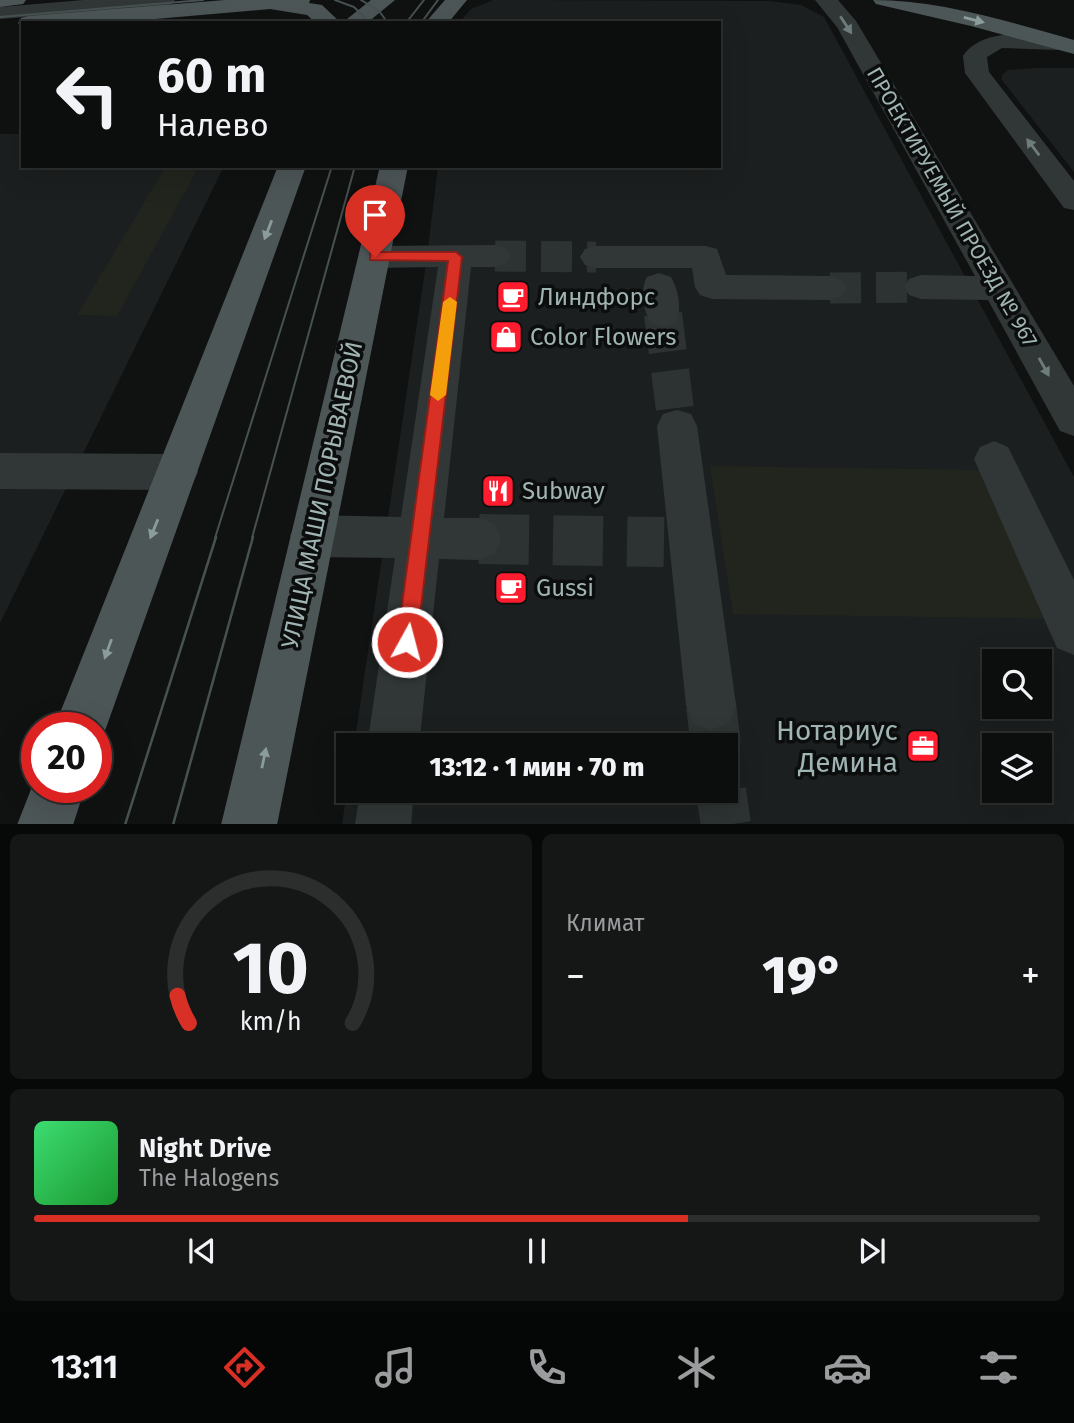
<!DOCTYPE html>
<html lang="ru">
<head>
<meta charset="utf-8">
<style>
  body { margin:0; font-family:"Fira Sans",sans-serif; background:#151717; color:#f1f3f6; height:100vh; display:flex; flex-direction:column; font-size:26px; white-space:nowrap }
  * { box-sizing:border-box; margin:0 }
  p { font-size:23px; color:#9a9c9e }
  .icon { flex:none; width:38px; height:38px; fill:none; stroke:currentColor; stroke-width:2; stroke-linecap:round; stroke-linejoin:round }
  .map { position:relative; height:824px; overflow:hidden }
  .panel { display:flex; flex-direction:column; gap:10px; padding:10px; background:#070808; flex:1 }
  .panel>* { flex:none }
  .banner { position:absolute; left:21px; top:21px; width:700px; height:147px; border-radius:0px; box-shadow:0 7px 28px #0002,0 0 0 2px #2c2e2e; background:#0c0e0e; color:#f1f3f6; overflow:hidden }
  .tools { position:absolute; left:982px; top:649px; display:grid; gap:14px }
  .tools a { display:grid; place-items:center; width:70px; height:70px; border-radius:0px; background:#0c0e0e; box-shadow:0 7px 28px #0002,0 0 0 2px #2c2e2e; font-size:35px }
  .speed { position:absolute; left:21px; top:712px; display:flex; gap:14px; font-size:35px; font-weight:700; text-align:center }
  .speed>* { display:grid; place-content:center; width:91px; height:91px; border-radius:50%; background:#0c0e0e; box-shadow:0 7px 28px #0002,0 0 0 2px #2c2e2e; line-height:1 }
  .speed .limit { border:10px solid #d22; background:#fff; color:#111 }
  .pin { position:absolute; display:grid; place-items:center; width:60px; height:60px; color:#fff; margin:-72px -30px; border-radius:50% 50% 50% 0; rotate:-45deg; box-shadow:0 0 7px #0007 }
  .pin .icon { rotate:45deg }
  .me { position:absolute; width:77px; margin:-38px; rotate:7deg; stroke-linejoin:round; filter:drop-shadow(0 0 5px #0008) }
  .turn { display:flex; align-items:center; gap:24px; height:147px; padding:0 21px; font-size:32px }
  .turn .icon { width:91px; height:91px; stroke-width:2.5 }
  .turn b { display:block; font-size:49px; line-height:60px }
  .big { font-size:52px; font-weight:800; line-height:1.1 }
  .panel .widget { flex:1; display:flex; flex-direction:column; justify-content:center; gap:10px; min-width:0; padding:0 24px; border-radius:10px; background:#151717 }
  .panel .dial { align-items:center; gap:0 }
  .dial svg { height:182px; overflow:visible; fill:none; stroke:#2c2e2e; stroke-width:7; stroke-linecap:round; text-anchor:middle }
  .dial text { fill:#f1f3f6; stroke:none }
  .song { display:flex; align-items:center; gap:21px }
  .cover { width:84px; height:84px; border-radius:10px; background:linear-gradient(135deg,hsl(140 70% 55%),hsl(130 70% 35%)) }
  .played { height:7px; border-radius:4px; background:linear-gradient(90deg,#d93025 65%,#2c2e2e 65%) }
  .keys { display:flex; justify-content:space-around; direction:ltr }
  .heat { display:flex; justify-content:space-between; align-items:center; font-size:38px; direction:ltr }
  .panel .tiles { flex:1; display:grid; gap:10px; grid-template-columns:1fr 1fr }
  .widget:last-child { grid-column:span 2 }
  .trip { position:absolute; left:336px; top:733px; width:402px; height:70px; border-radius:0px; background:#0c0e0e; box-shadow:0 7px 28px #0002,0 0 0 2px #2c2e2e; font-weight:800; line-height:70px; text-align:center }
  .menu { display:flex; height:112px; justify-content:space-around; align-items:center; background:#050606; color:#9a9c9e }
  .menu .icon { width:49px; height:49px }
  .menu .selected { color:#d93025 }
  .menu b { font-size:32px; color:#f1f3f6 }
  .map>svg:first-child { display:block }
  .built { fill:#1c1f1f; fill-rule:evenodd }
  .green { fill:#21251d }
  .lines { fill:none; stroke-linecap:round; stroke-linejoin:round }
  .minor-tunnel-far2 { stroke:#2d3232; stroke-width:31; stroke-dasharray:31 15; stroke-linecap:butt }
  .minor-tunnel-far1 { stroke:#2d3232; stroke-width:38; stroke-dasharray:38 19; stroke-linecap:butt }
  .minor-tunnel { stroke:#2d3232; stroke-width:50; stroke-dasharray:50 24; stroke-linecap:butt }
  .minor { fill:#313737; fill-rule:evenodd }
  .major { fill:#4d5657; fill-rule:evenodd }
  .tram-far1 { stroke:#485151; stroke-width:2 }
  .tram { stroke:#485151; stroke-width:2.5 }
  .oneway { fill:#8b9c9c }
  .oneway2 { fill:#6e7c7b }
  .route { fill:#d93025; stroke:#8d1f18; stroke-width:2 }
  .slow { fill:#f59e0b }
  .labels { text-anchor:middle; stroke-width:7; stroke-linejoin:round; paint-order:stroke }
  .far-street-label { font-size:21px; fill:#a0b4b3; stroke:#0c0d0d }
  .poi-label { font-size:24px; fill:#a0b4b3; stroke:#0c0d0d; text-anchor:start }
  .street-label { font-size:24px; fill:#a0b4b3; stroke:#0c0d0d }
  .near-poi-label { font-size:28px; fill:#a0b4b3; stroke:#0c0d0d; text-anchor:end }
</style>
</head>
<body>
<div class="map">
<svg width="1074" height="825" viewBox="0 0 1074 825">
  <rect width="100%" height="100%" fill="#101212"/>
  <g class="built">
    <path d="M493,0L769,1L801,5L824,17L1074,477V824L342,825L348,782V791H726V746L354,745L427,257L438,166H719V23H459L471,9ZM994,662H1040V707H994ZM994,746H1040V791H994Z"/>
    <polygon points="1036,68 1074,68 1074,172 1002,80 1002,75 1008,70"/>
    <polygon points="23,129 23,166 224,166 0,623 0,134 18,134"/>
  </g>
  <g class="green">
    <polygon points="166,166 199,166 117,316 77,315"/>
    <polygon points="710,466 992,470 1059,619 733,614"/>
  </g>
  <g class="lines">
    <g class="minor-tunnel-far2">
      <polyline points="495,256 596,257"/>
      <polyline points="830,288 921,287"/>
    </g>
    <polyline class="minor-tunnel-far1" points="663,314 677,426"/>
    <g class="minor-tunnel">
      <polyline points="479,539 664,542"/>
      <polyline points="711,705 716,746"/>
      <polyline points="721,791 726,825"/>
    </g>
    <g class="minor">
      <polygon points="84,0 175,0 172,4 165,6 0,19 0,7"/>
      <polygon points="815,0 838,0 856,21 1074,386 1074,436 1060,431 988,300 921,299 909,295 904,287 909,279 921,275 975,276 837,27"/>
      <path d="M1025,34L1067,38L1070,43L1067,48L1059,50L1002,48L987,57L989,72L1074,181V210L1064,208L965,73L963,56C977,36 1002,34 1025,34Z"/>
      <polygon points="495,245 506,248 511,256 506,264 495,267 471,267 444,518 479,518 495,524 501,539 495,554 479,560 439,559 419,746 367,746 395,558 312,557 297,551 290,536 297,521 312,515 401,517 438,267 375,268 364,265 359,257 364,249 375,246"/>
      <polygon points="596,246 706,246 717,249 726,275 830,276 842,280 847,288 842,296 830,300 712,299 700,295 695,287 692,268 596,268 585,265 580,257 585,249"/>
      <path d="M659,273L671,277C678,290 683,309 675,323L663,327L651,323C643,310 640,290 647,277Z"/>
      <polygon points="677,410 691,414 697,426 736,705 729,723 711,730 693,723 686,705 657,426 663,414"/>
      <polygon points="994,441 1008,447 1074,580 1074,655 1057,648 974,459 980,447"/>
      <polygon points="0,453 177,454 192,459 198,472 192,485 177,490 0,489"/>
      <polygon points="360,791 414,791 411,825 355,825"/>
    </g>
    <g class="major">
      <polygon points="0,0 26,0 23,4 0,7"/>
      <polygon points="225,0 310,0 309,3 322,5 341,23 316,23 307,15 270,9 109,23 23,23 23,28 18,23 21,18 29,16"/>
      <polygon points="371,0 395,0 367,23 342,23"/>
      <polygon points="445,0 467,0 448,23 425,23"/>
      <path d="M873,0C942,0 1008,22 1074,40V54L971,26L876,4Z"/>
      <polygon points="278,166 306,166 106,728 96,747 96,728 54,728"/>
      <polygon points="380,166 408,166 277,825 221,825"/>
      <polygon points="37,774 37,788 85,788 73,825 17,825"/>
    </g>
    <g class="tram-far1">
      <polyline points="335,0 354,7 370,23"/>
      <polyline points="361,0 379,11 388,23"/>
      <polyline points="0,17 203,0"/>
      <polyline points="406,23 424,0"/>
      <polyline points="421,23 438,0"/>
      <polyline points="215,538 332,166"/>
      <polyline points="252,538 355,166"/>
    </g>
    <g class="tram">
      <polyline points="125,825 216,537"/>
      <polyline points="173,825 253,537"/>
    </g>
  </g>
  <defs><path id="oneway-solid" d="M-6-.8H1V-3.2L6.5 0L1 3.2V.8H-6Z" transform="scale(1.75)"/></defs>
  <g class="oneway">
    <use href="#oneway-solid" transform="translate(974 20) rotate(14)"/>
    <use href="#oneway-solid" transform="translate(268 230) rotate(111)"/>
    <use href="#oneway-solid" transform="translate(154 529) rotate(112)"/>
    <use href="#oneway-solid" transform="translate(108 649) rotate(110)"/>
    <use href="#oneway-solid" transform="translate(264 758) rotate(-78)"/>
  </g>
  <g class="oneway2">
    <use href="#oneway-solid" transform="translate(846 25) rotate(57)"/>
    <use href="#oneway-solid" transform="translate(1033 147) rotate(-127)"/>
    <use href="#oneway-solid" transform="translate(1044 367) rotate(61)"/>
  </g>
  <polygon class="route" points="375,252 456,252 462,257 417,642 414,649 407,652 399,649 397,642 448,261 370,260 370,253"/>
  <polygon class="slow" points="450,297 457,302 446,395 438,401 430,395 443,302"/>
  <defs>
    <symbol id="cafe-square" viewBox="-11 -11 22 22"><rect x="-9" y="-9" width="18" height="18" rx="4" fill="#ff1c2f" stroke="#0c0d0d"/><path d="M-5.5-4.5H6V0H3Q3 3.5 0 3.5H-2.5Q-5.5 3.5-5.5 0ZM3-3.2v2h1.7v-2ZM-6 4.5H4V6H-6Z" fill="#fff"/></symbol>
    <symbol id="shop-square" viewBox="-11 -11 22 22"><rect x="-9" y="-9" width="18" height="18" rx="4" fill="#ff1c2f" stroke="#0c0d0d"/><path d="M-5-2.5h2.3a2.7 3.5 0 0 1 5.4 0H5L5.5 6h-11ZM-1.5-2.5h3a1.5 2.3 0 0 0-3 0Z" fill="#fff"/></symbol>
    <symbol id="restaurant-square" viewBox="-11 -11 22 22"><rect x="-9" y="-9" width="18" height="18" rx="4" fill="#ff1c2f" stroke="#0c0d0d"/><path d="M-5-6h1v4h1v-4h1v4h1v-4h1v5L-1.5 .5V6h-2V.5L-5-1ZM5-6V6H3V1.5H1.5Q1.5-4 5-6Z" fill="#fff"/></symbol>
    <symbol id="office-square" viewBox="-11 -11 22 22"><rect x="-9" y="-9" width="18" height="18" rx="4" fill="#ff1c2f" stroke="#0c0d0d"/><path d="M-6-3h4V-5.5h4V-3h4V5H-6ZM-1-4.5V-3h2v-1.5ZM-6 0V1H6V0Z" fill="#fff"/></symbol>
  </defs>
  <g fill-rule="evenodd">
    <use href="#cafe-square" x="494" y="278" width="38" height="38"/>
    <use href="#shop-square" x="487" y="318" width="38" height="38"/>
    <use href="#restaurant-square" x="479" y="472" width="38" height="38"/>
    <use href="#cafe-square" x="492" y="569" width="38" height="38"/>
    <use href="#office-square" x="904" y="727" width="38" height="38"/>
  </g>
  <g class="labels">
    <g class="far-street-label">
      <text transform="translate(952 207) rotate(60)" y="7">ПРОЕКТИРУЕМЫЙ ПРОЕЗД № 967</text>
    </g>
    <g class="poi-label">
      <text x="538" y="305">Линдфорс</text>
      <text x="530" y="345">Color Flowers</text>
      <text x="522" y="499">Subway</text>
      <text x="536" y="596">Gussi</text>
    </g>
    <g class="street-label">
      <text transform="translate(322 495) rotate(-78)" y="8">УЛИЦА МАШИ ПОРЫВАЕВОЙ</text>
    </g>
    <g class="near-poi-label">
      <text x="898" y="740">Нотариус<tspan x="898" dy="32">Демина</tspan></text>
    </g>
  </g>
</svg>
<div class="tools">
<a><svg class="icon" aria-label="search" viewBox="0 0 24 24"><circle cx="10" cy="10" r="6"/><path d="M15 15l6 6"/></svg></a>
<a><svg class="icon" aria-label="layers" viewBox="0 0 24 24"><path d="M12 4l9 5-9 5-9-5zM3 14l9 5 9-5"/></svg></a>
</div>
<div class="speed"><div class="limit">20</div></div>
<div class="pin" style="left:375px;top:257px;background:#d93025"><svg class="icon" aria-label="arrive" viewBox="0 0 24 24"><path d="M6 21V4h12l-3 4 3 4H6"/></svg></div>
<svg class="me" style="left:407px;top:642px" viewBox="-20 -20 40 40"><circle r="17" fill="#d93025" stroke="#fff" stroke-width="3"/><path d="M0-11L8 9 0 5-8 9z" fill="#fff"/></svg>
<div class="trip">13:12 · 1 мин · 70 m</div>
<div class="banner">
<div class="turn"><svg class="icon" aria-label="left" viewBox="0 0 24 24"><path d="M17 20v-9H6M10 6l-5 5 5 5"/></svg><div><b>60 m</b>Налево</div></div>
</div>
</div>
<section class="panel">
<div class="tiles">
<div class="widget dial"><svg viewBox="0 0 100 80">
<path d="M14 69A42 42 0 1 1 86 69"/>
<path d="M14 69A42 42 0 0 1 9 57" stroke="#d93025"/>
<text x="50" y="56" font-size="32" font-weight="700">10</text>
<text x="50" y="72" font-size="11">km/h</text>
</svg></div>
<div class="widget"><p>Климат</p>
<div class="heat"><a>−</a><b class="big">19°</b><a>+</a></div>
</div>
<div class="widget">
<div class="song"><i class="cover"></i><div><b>Night Drive</b><p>The Halogens</p></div></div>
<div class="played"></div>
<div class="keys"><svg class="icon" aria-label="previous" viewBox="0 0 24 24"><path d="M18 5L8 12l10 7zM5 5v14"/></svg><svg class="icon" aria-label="pause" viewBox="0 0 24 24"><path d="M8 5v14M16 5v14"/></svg><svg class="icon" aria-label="next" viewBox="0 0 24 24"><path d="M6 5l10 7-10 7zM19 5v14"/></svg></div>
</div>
</div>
</section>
<nav class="menu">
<b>13:11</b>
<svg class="icon selected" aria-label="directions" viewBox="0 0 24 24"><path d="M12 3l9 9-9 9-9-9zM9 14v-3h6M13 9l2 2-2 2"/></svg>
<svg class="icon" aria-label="music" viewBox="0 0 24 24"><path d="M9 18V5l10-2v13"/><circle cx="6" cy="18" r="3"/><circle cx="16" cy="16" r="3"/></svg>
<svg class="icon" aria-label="phone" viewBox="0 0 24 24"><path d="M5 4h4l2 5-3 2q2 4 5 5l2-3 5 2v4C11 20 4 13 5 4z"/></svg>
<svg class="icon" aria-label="climate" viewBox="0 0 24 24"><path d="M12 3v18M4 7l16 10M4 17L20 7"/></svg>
<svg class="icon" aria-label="car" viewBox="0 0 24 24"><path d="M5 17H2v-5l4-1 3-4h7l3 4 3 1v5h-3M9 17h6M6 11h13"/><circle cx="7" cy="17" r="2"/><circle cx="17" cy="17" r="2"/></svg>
<svg class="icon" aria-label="filters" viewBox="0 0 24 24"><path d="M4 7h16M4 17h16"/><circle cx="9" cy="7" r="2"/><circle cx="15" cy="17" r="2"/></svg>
</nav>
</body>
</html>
